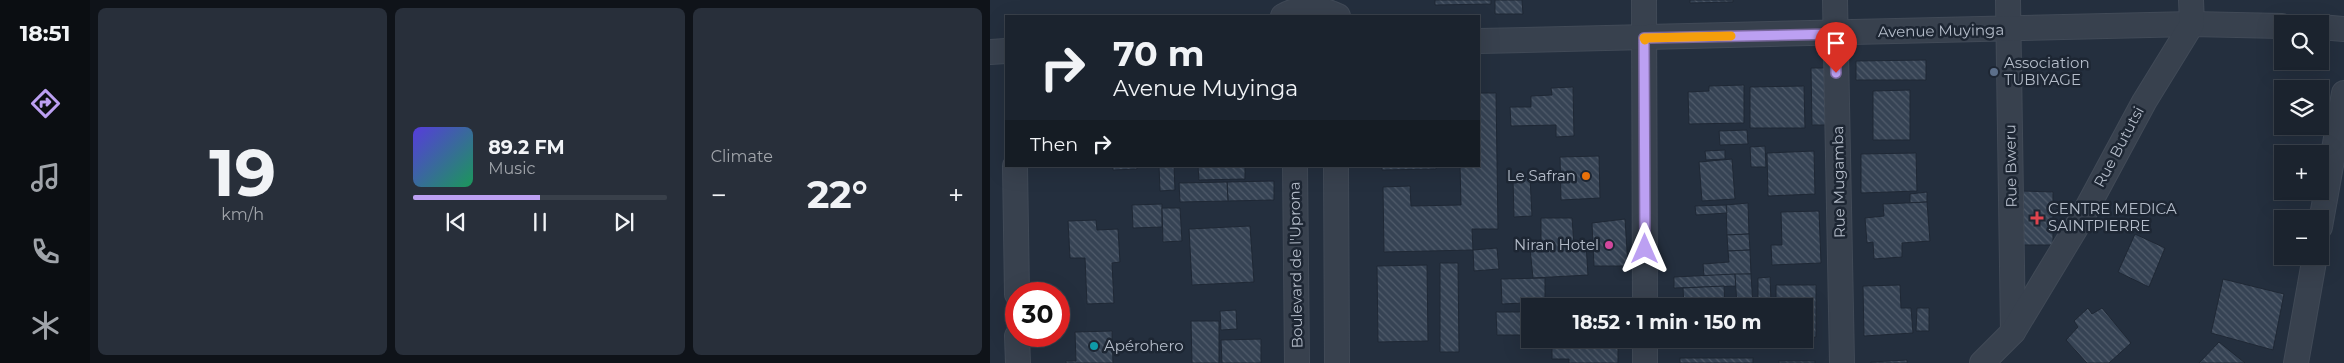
<!DOCTYPE html>
<html lang="en">
<head>
<meta charset="utf-8">
<style>
  body { margin:0; font-family:Montserrat,sans-serif; background:#282f3a; color:#f1f3f6; height:100vh; display:flex; flex-direction:column; font-size:19px; white-space:nowrap }
  * { box-sizing:border-box; margin:0 }
  p { font-size:16px; color:#a0a4aa }
  .icon { flex:none; width:28px; height:28px; fill:none; stroke:currentColor; stroke-width:2; stroke-linecap:round; stroke-linejoin:round }
  .map { position:relative; flex:1; overflow:hidden }
  .panel { display:flex; flex-direction:column; gap:8px; padding:8px; background:#0f1319; width:900px }
  .panel>* { flex:none }
  .top-card { position:absolute; left:15px; top:15px; width:475px; height:152px; border-radius:0px; box-shadow:0 5px 20px #0002,0 0 0 1px #39404a; background:#1b232e; color:#f1f3f6; overflow:hidden }
  .tools { position:absolute; left:1284px; top:15px; display:grid; gap:10px }
  .tools a { display:grid; place-items:center; width:55px; height:55px; border-radius:0px; background:#1b232e; box-shadow:0 5px 20px #0002,0 0 0 1px #39404a; font-size:25px }
  .speed { position:absolute; left:15px; top:282px; display:flex; gap:10px; font-size:25px; font-weight:700; text-align:center }
  .speed>* { display:grid; place-content:center; width:65px; height:65px; border-radius:50%; background:#1b232e; box-shadow:0 5px 20px #0002,0 0 0 1px #39404a; line-height:1 }
  .speed .limit { border:8px solid #d22; background:#fff; color:#111 }
  .pin { position:absolute; display:grid; place-items:center; width:42px; height:42px; color:#fff; margin:-51px -21px; border-radius:50% 50% 50% 0; rotate:-45deg; box-shadow:0 0 5px #0007 }
  .pin .icon { rotate:45deg }
  .me { position:absolute; width:55px; margin:-28px; rotate:0deg; stroke-linejoin:round; filter:drop-shadow(0 0 4px #0008) }
  .turn { display:flex; align-items:center; gap:18px; height:105px; padding:0 25px; font-size:22px }
  .turn .icon { width:65px; height:65px; stroke-width:2.5 }
  .turn b { display:block; font-size:35px; line-height:42px }
  .then { display:flex; align-items:center; height:48px; padding:0 25px; background:#0003; gap:10px; font-size:19px }
  .big { font-size:38px; font-weight:700; line-height:1.1 }
  .panel .widget { flex:1; display:flex; flex-direction:column; justify-content:center; gap:8px; min-width:0; padding:0 18px; border-radius:8px; background:#282f3a }
  .panel .dial { align-items:center; gap:0 }
  .dial b { font-size:65px; line-height:1 }
  .song { display:flex; align-items:center; gap:15px }
  .cover { width:60px; height:60px; border-radius:8px; background:linear-gradient(135deg,hsl(250 70% 55%),hsl(150 70% 35%)) }
  .played { height:5px; border-radius:2px; background:linear-gradient(90deg,#bca0f2 50%,#39404a 50%) }
  .keys { display:flex; justify-content:space-around; direction:ltr }
  .heat { display:flex; justify-content:space-between; align-items:center; font-size:28px; direction:ltr }
  .panel .tiles { flex:1; display:grid; gap:8px; grid-template-columns:repeat(3,1fr) }
  .trip { position:absolute; left:531px; top:298px; width:292px; height:50px; border-radius:0px; background:#1b232e; box-shadow:0 5px 20px #0002,0 0 0 1px #39404a; font-weight:700; line-height:50px; text-align:center }
  main { display:flex; flex:1; min-height:0 }
  .tabs { display:flex; flex-direction:column; width:90px; justify-content:space-around; align-items:center; background:#0b0e12; color:#a0a4aa }
  .tabs .icon { width:35px; height:35px }
  .tabs .selected { color:#bca0f2 }
  .tabs b { font-size:22px; color:#f1f3f6 }
  .map>svg:first-child { display:block }
  .building { fill:url(#building-back-hatch); stroke:#1f2835 }
  .lines { fill:none; stroke-linecap:round; stroke-linejoin:round }
  .minor-casing { stroke:#414a57; stroke-width:26 }
  .minor { stroke:#38414e; stroke-width:24 }
  .route-casing { stroke:#7a689d; stroke-width:12 }
  .route { stroke:#bca0f2; stroke-width:9 }
  .slow { stroke:#f59e0b; stroke-width:9 }
  .service-dot { fill:#5c6f8a; stroke:#1d2633; stroke-width:2 }
  .food-dot { fill:#e8710a; stroke:#1d2633; stroke-width:2 }
  .health-dot { fill:#e0444e; stroke:#1d2633; stroke-width:2 }
  .hotel-dot { fill:#d1479c; stroke:#1d2633; stroke-width:2 }
  .culture-dot { fill:#0f9aa8; stroke:#1d2633; stroke-width:2 }
  .labels { text-anchor:middle; stroke-width:5; stroke-linejoin:round; paint-order:stroke }
  .street-label { font-size:15px; fill:#b4bcc9; stroke:#1d2633 }
  .poi-label { font-size:15px; fill:#b4bcc9; stroke:#1d2633; text-anchor:start }
</style>
</head>
<body>
<main>
<nav class="tabs">
<b>18:51</b>
<svg class="icon selected" aria-label="directions" viewBox="0 0 24 24"><path d="M12 3l9 9-9 9-9-9zM9 14v-3h6M13 9l2 2-2 2"/></svg>
<svg class="icon" aria-label="music" viewBox="0 0 24 24"><path d="M9 18V5l10-2v13"/><circle cx="6" cy="18" r="3"/><circle cx="16" cy="16" r="3"/></svg>
<svg class="icon" aria-label="phone" viewBox="0 0 24 24"><path d="M5 4h4l2 5-3 2q2 4 5 5l2-3 5 2v4C11 20 4 13 5 4z"/></svg>
<svg class="icon" aria-label="climate" viewBox="0 0 24 24"><path d="M12 3v18M4 7l16 10M4 17L20 7"/></svg>
</nav>
<section class="panel">
<div class="tiles">
<div class="widget dial"><b>19</b><p>km/h</p></div>
<div class="widget">
<div class="song"><i class="cover"></i><div><b>89.2 FM</b><p>Music</p></div></div>
<div class="played"></div>
<div class="keys"><svg class="icon" aria-label="previous" viewBox="0 0 24 24"><path d="M18 5L8 12l10 7zM5 5v14"/></svg><svg class="icon" aria-label="pause" viewBox="0 0 24 24"><path d="M8 5v14M16 5v14"/></svg><svg class="icon" aria-label="next" viewBox="0 0 24 24"><path d="M6 5l10 7-10 7zM19 5v14"/></svg></div>
</div>
<div class="widget"><p>Climate</p>
<div class="heat"><a>−</a><b class="big">22°</b><a>+</a></div>
</div>
</div>
</section>
<div class="map">
<svg width="1354" height="363" viewBox="0 0 1354 363">
  <defs>
    <pattern id="building-back-hatch" width="6" height="6" patternUnits="userSpaceOnUse" patternTransform="scale(1.25)"><rect width="6" height="6" fill="#364354"/><path d="M-1 5l2 2M0 0l6 6M5-1l2 2" fill="none" stroke="#515c6b"/></pattern>
  </defs>
  <rect width="100%" height="100%" fill="#242f3e"/>
  <g class="building">
    <polygon points="445,0 501,0 501,4 445,5"/>
    <polygon points="505,0 532,0 533,14 505,14"/>
    <polygon points="700,0 743,0 743,2 700,3"/>
    <polygon points="936,60 936,80 866,80 866,61"/>
    <polygon points="821,68 836,68 837,125 822,125"/>
    <polygon points="754,85 754,123 699,124 698,92 719,91 719,86"/>
    <polygon points="814,86 815,128 760,128 760,87"/>
    <polygon points="583,87 584,136 566,137 566,125 521,126 520,107 541,107 541,96 562,95 561,88"/>
    <polygon points="920,90 920,140 883,140 883,91"/>
    <polygon points="489,93 506,93 508,229 482,229 483,250 394,252 393,187 420,186 421,206 471,205 470,166 489,166"/>
    <polygon points="757,130 758,144 730,145 729,131"/>
    <polygon points="775,146 776,167 761,167 760,147"/>
    <polygon points="735,150 735,159 716,160 715,151"/>
    <polygon points="824,151 825,194 778,196 777,153"/>
    <polygon points="926,153 927,191 871,193 871,154"/>
    <polygon points="609,156 610,198 571,200 570,157"/>
    <polygon points="742,159 745,199 712,201 709,162"/>
    <polygon points="123,166 147,166 147,169 123,170"/>
    <polygon points="169,166 184,166 185,190 170,191"/>
    <polygon points="208,166 255,166 255,179 209,180"/>
    <polygon points="392,166 446,166 446,169 392,170"/>
    <polygon points="540,177 542,216 524,217 523,178"/>
    <polygon points="284,181 284,200 238,201 237,182"/>
    <polygon points="237,182 238,201 190,202 189,183"/>
    <polygon points="1033,191 1063,192 1063,245 1031,245"/>
    <polygon points="937,192 937,202 920,203 920,194"/>
    <polygon points="937,202 940,241 912,243 912,257 884,259 883,242 877,243 875,218 894,216 893,204"/>
    <polygon points="758,203 759,234 737,235 736,205"/>
    <polygon points="172,204 172,227 143,228 142,205"/>
    <polygon points="736,205 737,213 706,215 705,206"/>
    <polygon points="172,208 190,208 192,241 173,242"/>
    <polygon points="829,211 831,263 782,265 781,245 792,245 791,212"/>
    <polygon points="551,218 582,218 584,245 596,244 598,275 543,278 540,248 551,247"/>
    <polygon points="635,219 638,266 604,266 602,223"/>
    <polygon points="106,220 107,230 128,229 130,262 122,263 124,303 97,304 95,258 80,258 78,221"/>
    <polygon points="260,226 264,282 202,285 199,229"/>
    <polygon points="759,234 760,250 738,251 737,235"/>
    <polygon points="1145,234 1175,248 1159,287 1128,272"/>
    <polygon points="507,248 509,269 484,271 483,250"/>
    <polygon points="760,250 761,274 714,276 713,264 739,262 738,251"/>
    <polygon points="450,263 468,263 469,352 450,352"/>
    <polygon points="437,265 438,341 388,342 387,266"/>
    <polygon points="745,274 746,286 684,288 684,277"/>
    <polygon points="745,274 761,274 763,306 747,306"/>
    <polygon points="780,277 781,302 768,303 768,278"/>
    <polygon points="555,278 555,302 512,304 511,279"/>
    <polygon points="1233,279 1294,294 1283,350 1221,333"/>
    <polygon points="786,285 826,285 826,337 815,337 815,306 786,306"/>
    <polygon points="910,285 911,308 921,308 923,333 874,336 873,286"/>
    <polygon points="734,286 735,306 694,306 693,288"/>
    <polygon points="927,308 939,308 939,331 926,331"/>
    <polygon points="1098,308 1102,314 1112,308 1141,343 1119,363 1097,363 1076,340 1088,327 1084,321"/>
    <polygon points="246,310 247,329 231,330 230,311"/>
    <polygon points="506,312 534,312 534,319 540,319 540,335 507,335"/>
    <polygon points="201,321 229,321 229,363 202,363"/>
    <polygon points="122,331 123,363 76,363 76,361 86,361 85,332"/>
    <polygon points="271,339 271,363 232,363 231,340"/>
    <polygon points="748,339 764,339 764,343 749,344"/>
    <rect x="769" y="339" width="16" height="9"/>
    <polygon points="1229,342 1255,363 1209,363"/>
    <polygon points="628,346 628,363 579,363 579,359 562,359 562,347"/>
    <rect x="690" y="358" width="73" height="5"/>
    <polygon points="917,360 917,363 881,363 881,362"/>
    <rect x="789" y="361" width="36" height="2"/>
  </g>
  <g class="lines">
    <defs>
      <g id="minor">
        <polyline points="654,0 655,306"/>
        <polyline points="845,0 852,363"/>
        <polyline points="1018,0 1023,332"/>
        <path d="M293,16C311,6 329,7 348,16"/>
        <polyline points="1330,27 1354,29"/>
        <polyline points="489,41 1202,24 1292,26"/>
        <polyline points="0,52 16,51"/>
        <polyline points="25,166 27,294"/>
        <polyline points="305,166 307,363"/>
        <polyline points="346,166 347,363"/>
        <polyline points="1330,227 1354,93"/>
        <polyline points="27,336 28,363"/>
        <polyline points="655,339 655,363"/>
        <polyline points="992,363 1023,332 1090,221 1154,102 1202,24 1201,0"/>
        <polyline points="1306,363 1325,256"/>
      </g>
    </defs>
    <use href="#minor" class="minor-casing"/>
    <use href="#minor" class="minor"/>
  </g>
  <g class="lines">
    <defs>
      <polyline id="route" points="655,249 654,38 845,34 846,73"/>
    </defs>
    <use href="#route" class="route-casing"/>
    <use href="#route" class="route"/>
    <polyline class="slow" points="655,40 654,38 741,36"/>
  </g>
  <circle class="service-dot" cx="1004" cy="72" r="5"/>
  <circle class="food-dot" cx="596" cy="176" r="5"/>
  <path class="health-dot" d="M1044.5 210.5h5v5h5v5h-5v5h-5v-5h-5v-5h5z"/>
  <circle class="hotel-dot" cx="619" cy="245" r="5"/>
  <circle class="culture-dot" cx="104" cy="346" r="5"/>
  <g class="labels">
    <g class="street-label">
      <text transform="translate(951 31) rotate(-1)" y="5">Avenue Muyinga</text>
      <text transform="translate(1129 147) rotate(-62)" y="5">Rue Bututsi</text>
      <text transform="translate(1021 166) rotate(-91)" y="5">Rue Bweru</text>
      <text transform="translate(849 182) rotate(-91)" y="5">Rue Mugamba</text>
      <text transform="translate(306 265) rotate(-91)" y="5">Boulevard de l'Uprona</text>
    </g>
    <g class="poi-label">
      <text x="1014" y="68">Association<tspan x="1014" dy="17">TUBIYAGE</tspan></text>
      <text x="586" y="181" text-anchor="end">Le Safran</text>
      <text x="1058" y="214">CENTRE MEDICA<tspan x="1058" dy="17">SAINTPIERRE</tspan></text>
      <text x="609" y="250" text-anchor="end">Niran Hotel</text>
      <text x="114" y="351">Apérohero</text>
    </g>
  </g>
</svg>
<div class="tools">
<a><svg class="icon" aria-label="search" viewBox="0 0 24 24"><circle cx="10" cy="10" r="6"/><path d="M15 15l6 6"/></svg></a>
<a><svg class="icon" aria-label="layers" viewBox="0 0 24 24"><path d="M12 4l9 5-9 5-9-5zM3 14l9 5 9-5"/></svg></a>
<a>+</a>
<a>−</a>
</div>
<div class="speed"><div class="limit">30</div></div>
<div class="pin" style="left:846px;top:73px;background:#d93025"><svg class="icon" aria-label="arrive" viewBox="0 0 24 24"><path d="M6 21V4h12l-3 4 3 4H6"/></svg></div>
<svg class="me" style="left:655px;top:249px" viewBox="-20 -20 40 40"><path d="M0-17L14 15 0 8-14 15z" fill="#bca0f2" stroke="#fff" stroke-width="4"/></svg>
<div class="trip">18:52 · 1 min · 150 m</div>
<div class="top-card">
<div class="turn"><svg class="icon" aria-label="right" viewBox="0 0 24 24"><path d="M7 20v-9h11M14 6l5 5-5 5"/></svg><div><b>70 m</b>Avenue Muyinga</div></div>
<div class="then">Then<svg class="icon" aria-label="right" viewBox="0 0 24 24"><path d="M7 20v-9h11M14 6l5 5-5 5"/></svg></div>
</div>
</div>
</main>
</body>
</html>
